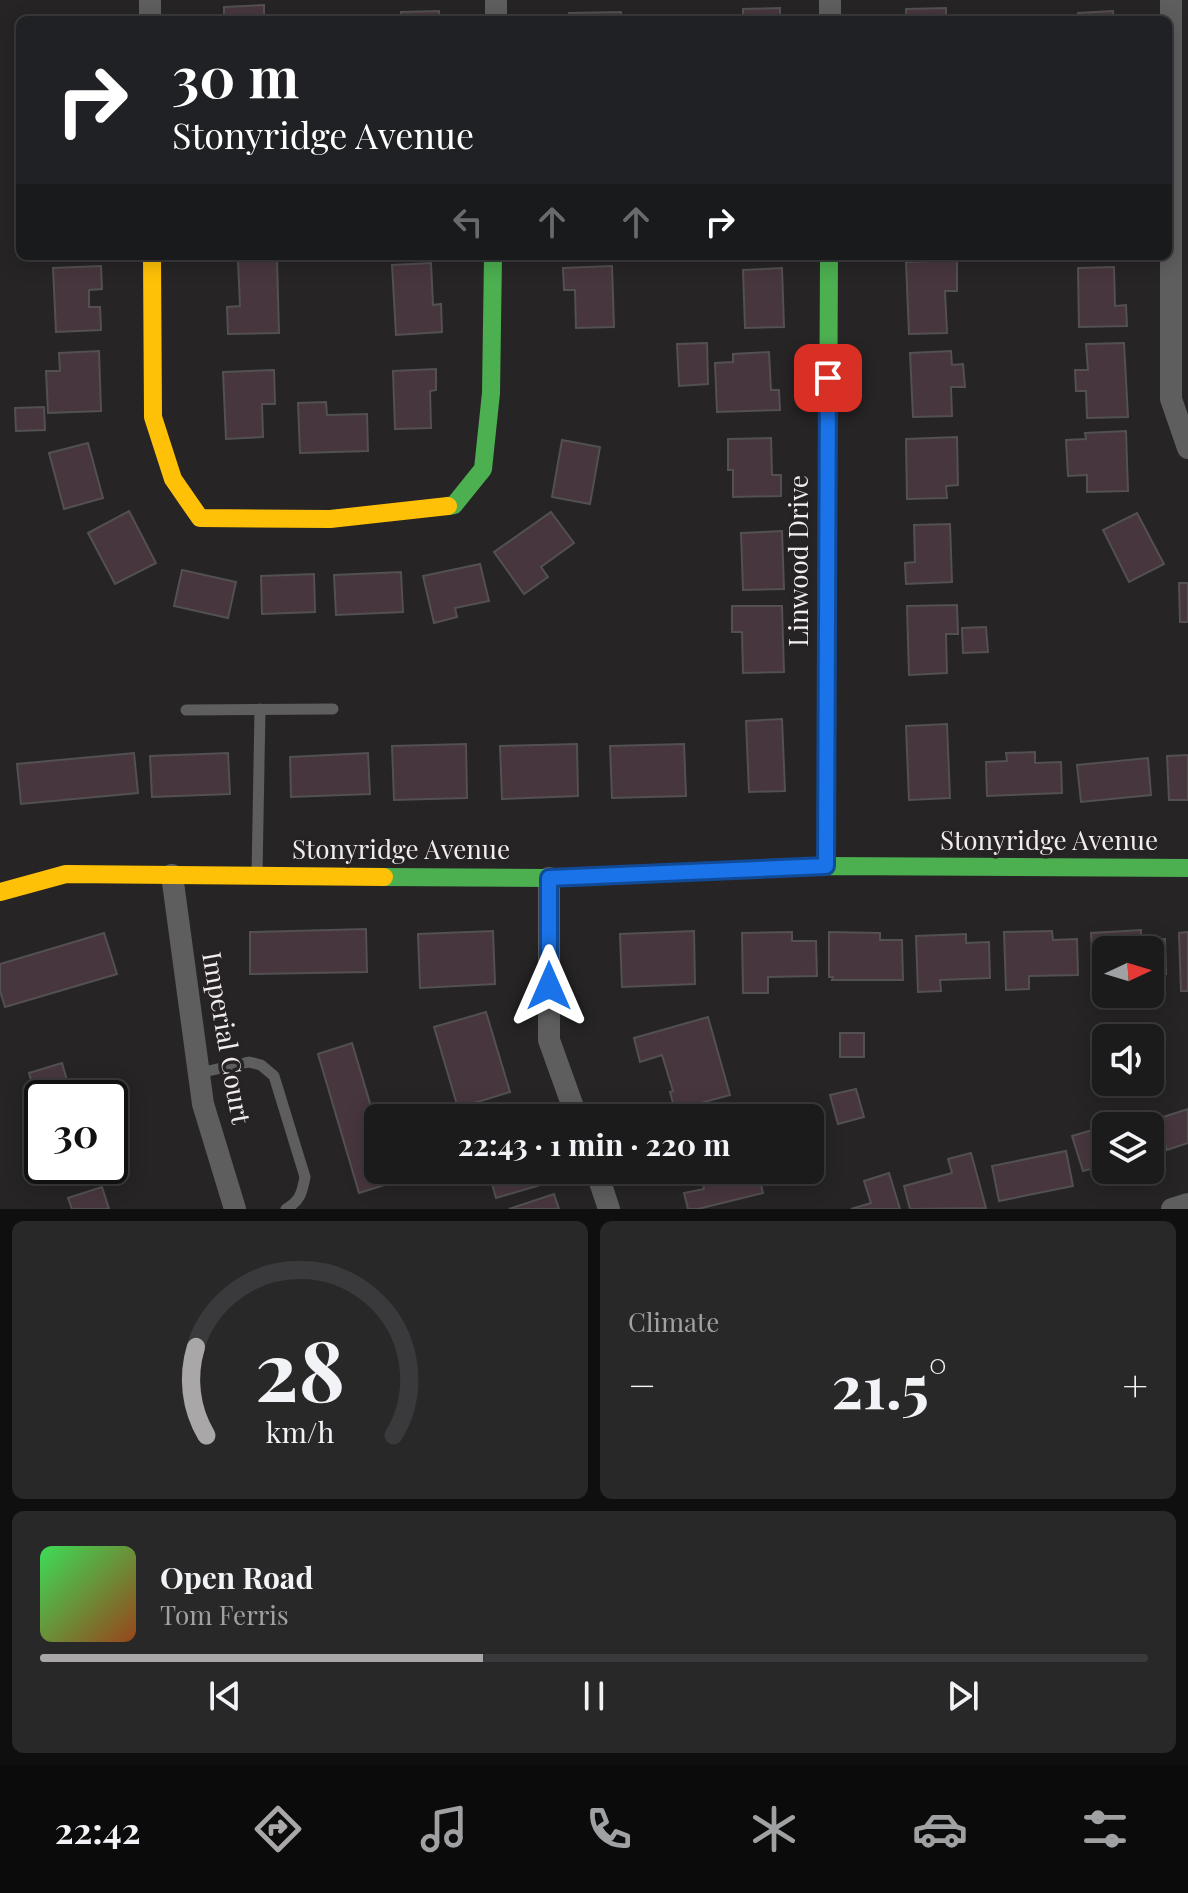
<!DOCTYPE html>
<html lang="en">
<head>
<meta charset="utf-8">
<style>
  body { margin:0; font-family:"Playfair Display",serif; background:#292829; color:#f1f3f6; height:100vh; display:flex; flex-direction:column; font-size:30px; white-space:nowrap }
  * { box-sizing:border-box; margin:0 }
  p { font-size:26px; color:#a0a1a3 }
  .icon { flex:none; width:44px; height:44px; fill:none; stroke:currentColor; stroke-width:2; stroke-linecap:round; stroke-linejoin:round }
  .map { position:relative; height:1209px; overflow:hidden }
  .drawer { display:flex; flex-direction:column; gap:12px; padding:12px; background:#0f0f0f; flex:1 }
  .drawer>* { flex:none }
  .guide { position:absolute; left:16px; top:16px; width:1156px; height:244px; border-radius:12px; box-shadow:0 4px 20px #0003,0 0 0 2px #3a393b; background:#202124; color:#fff; overflow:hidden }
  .needle { width:52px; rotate:86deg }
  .fabs { position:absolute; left:1092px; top:936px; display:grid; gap:16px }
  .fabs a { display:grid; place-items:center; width:72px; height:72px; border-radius:12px; background:#1c1b1c; box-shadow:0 4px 20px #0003,0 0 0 2px #3a393b; font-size:40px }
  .speed { position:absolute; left:24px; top:1080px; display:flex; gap:16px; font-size:40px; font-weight:700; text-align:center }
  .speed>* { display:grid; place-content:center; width:104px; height:104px; border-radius:50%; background:#1c1b1c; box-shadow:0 4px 20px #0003,0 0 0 2px #3a393b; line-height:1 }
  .speed .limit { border:4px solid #111; border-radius:12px; background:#fff; color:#111 }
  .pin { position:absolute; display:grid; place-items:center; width:68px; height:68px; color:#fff; margin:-34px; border-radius:16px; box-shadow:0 4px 12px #0006 }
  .me { position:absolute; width:88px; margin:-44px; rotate:0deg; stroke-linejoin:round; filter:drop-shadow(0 0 6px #0008) }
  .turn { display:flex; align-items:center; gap:28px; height:168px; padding:0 24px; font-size:36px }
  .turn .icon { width:104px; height:104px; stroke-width:2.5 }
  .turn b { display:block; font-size:56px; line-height:68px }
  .lanes { display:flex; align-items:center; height:76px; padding:0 24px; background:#0003; justify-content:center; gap:40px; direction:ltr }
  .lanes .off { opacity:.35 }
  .big { font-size:60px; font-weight:700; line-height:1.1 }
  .drawer .tile { flex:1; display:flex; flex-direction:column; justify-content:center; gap:12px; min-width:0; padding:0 28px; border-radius:12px; background:#292829 }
  .drawer .dial { align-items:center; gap:0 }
  .dial svg { height:208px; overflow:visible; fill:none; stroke:#3a393b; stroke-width:7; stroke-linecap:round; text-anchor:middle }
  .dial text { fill:#f1f3f6; stroke:none }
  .song { display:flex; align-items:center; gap:24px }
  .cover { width:96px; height:96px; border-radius:12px; background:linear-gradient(135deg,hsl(130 70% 55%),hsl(20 70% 35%)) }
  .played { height:8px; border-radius:4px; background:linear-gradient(90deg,#a9a7a8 40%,#3a393b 40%) }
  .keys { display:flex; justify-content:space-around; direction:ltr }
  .heat { display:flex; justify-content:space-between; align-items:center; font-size:44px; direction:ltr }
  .drawer .tiles { flex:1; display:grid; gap:12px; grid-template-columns:1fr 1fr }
  .tile:last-child { grid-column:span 2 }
  .trip { position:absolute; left:364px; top:1104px; width:460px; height:80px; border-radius:12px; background:#1c1b1c; box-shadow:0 4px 20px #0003,0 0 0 2px #3a393b; font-weight:700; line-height:80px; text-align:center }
  .menu { display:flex; height:128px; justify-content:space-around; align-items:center; background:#0b0b0b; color:#a0a1a3 }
  .menu .icon { width:56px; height:56px }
  .menu .current { color:#a9a7a8 }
  .menu b { font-size:36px; color:#f1f3f6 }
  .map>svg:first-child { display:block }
  .building { fill:#48363e; stroke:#525050; stroke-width:2 }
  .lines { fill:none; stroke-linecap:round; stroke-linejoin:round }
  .lane { stroke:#5e5e5e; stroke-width:11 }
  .street { stroke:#5e5e5e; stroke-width:22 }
  .fast { stroke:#4caf50; stroke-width:18 }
  .slow { stroke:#ffc107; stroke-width:18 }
  .route-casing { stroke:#114b97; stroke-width:20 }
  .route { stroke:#1a73e8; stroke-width:14 }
  .labels { text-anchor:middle; stroke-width:7; stroke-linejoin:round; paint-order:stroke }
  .street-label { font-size:26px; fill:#f0edee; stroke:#272324 }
</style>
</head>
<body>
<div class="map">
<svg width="1188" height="1209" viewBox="0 0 1188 1209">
  <rect width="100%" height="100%" fill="#262425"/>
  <g class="building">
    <polygon points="264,5 264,20 224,20 224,7"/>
    <polygon points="780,8 780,20 743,20 743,9"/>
    <polygon points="946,8 946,20 906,20 906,9"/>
    <polygon points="439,11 439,20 401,20 401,12"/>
    <polygon points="1113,11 1114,20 1078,20 1078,13"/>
    <polygon points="621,12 622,20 570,20 569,13"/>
    <polygon points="277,260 279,333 228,334 227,307 240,306 238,261"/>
    <polygon points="957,260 957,291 945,291 947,333 909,334 906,262"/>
    <polygon points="431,263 433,305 441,304 442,332 396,335 392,265"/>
    <polygon points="101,266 102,289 89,290 89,307 100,307 101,330 56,332 53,268"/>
    <polygon points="612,266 614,327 576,328 575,290 564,290 563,268"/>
    <polygon points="1114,267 1115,306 1126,305 1127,326 1079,327 1078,268"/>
    <polygon points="782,268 784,327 745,328 743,270"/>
    <polygon points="707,343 708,384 679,386 677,344"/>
    <polygon points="1124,343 1128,417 1087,418 1086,391 1076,391 1075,370 1088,370 1086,344"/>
    <polygon points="99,351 101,411 48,413 46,371 60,371 59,353"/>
    <polygon points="951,351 952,365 963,364 965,387 951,387 952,416 913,417 910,353"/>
    <polygon points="769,352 771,390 779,390 780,410 717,412 715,363 733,362 733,354"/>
    <polygon points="436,369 436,390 430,391 431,428 395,429 393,371"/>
    <polygon points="274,370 275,404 262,404 263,437 226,439 223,372"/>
    <polygon points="326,402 327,415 367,414 368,451 300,453 298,403"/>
    <polygon points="44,407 45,430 16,431 15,408"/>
    <polygon points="1126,431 1128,491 1087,492 1087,475 1068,476 1066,440 1086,439 1085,433"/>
    <polygon points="957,437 958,485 946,486 947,498 907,499 906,439"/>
    <polygon points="771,438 772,475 781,475 781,496 733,497 733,470 728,470 728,439"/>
    <polygon points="562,440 600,447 590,504 552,497"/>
    <polygon points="88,443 103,498 64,509 49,453"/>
    <polygon points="129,511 156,563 115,584 88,533"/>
    <polygon points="551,512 574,543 541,567 548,577 524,594 494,552"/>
    <polygon points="1137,513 1164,564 1129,582 1103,530"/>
    <polygon points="950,524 952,582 906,584 905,563 915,562 914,525"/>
    <polygon points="782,531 784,589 743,590 741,533"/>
    <polygon points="480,564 489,601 455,608 457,617 434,623 423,576"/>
    <polygon points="182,570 236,582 228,618 174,606"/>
    <polygon points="401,572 403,612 336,615 334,575"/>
    <polygon points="314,574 315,612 262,614 261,576"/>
    <polygon points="1179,583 1188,583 1188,622 1180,622"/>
    <polygon points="957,605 958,634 946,634 947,673 909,675 907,606"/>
    <polygon points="732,606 782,606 784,672 743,673 742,632 732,632"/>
    <polygon points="986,627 988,652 963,653 962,628"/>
    <polygon points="782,719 785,791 749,792 746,721"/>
    <polygon points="947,724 950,798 909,800 906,726"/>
    <polygon points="466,744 467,798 394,800 392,746"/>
    <polygon points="577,744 578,796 502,799 500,746"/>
    <polygon points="684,744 686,796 612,798 610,746"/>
    <polygon points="1035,752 1035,763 1061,762 1062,793 987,796 986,762 1007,761 1006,753"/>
    <polygon points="134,753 138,793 21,804 17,764"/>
    <polygon points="228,753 230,794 152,797 150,756"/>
    <polygon points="368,753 370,794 291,797 290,757"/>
    <polygon points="1188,755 1188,800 1169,800 1167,756"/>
    <polygon points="1148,758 1151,795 1081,802 1077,765"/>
    <polygon points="366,929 367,972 250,974 250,932"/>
    <polygon points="1141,930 1141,940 1165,939 1166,974 1150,974 1150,950 1106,950 1106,988 1094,989 1091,933"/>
    <polygon points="493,931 495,984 420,988 418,934"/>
    <polygon points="694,931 695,984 622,987 620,934"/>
    <polygon points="1052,931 1053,940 1077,939 1078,975 1029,976 1029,989 1006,990 1004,932"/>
    <polygon points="792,932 792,941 816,941 817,976 768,977 768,993 743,993 742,933"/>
    <polygon points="829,932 880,933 880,940 902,940 903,980 832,980 833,977 829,977"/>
    <polygon points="1188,932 1188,991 1181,991 1179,933"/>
    <polygon points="104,933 117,974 5,1007 0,991 0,964"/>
    <polygon points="966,934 966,943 989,942 990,978 940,980 941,991 918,992 916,936"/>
    <polygon points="486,1012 510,1092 458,1108 434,1027"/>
    <polygon points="708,1017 730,1095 675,1110 670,1092 673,1091 662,1055 640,1062 634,1038"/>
    <rect x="840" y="1033" width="24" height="24"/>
    <polygon points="352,1043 378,1130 378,1170 390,1170 394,1182 359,1193 318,1054"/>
    <polygon points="62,1063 72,1098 42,1098 42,1118 29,1073"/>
    <polygon points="856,1089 864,1117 838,1124 830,1095"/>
    <polygon points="523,1103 528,1118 472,1118"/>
    <polygon points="1188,1109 1188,1143 1167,1150 1157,1119"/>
    <polygon points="1144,1115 1147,1126 1107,1126"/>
    <polygon points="1106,1126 1106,1165 1083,1171 1072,1136"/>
    <polygon points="1066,1151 1073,1186 999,1201 992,1166"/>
    <polygon points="971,1153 986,1208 910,1209 904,1186 952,1173 948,1159"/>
    <polygon points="56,1166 92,1166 94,1172 60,1181"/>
    <polygon points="488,1170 543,1170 547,1183 496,1198"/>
    <polygon points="700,1170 757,1170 763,1193 698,1209 688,1209 684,1193 704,1189"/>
    <polygon points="889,1173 900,1209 851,1209 871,1203 864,1181"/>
    <polygon points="102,1187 109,1209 72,1209 68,1198"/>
    <polygon points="554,1194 559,1209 509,1209"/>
  </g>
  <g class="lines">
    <g class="lane">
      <polyline points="186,710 333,709"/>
      <polyline points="257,875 260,709"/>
      <path d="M199,1073L249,1062L261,1065L274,1076L305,1177C302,1193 300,1201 286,1209"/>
    </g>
    <g class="street">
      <polyline points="150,0 150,20"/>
      <polyline points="1171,0 1171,399 1188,448"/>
      <polyline points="496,20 496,0"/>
      <polyline points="830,20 830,0"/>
      <polyline points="172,875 203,1104 235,1209"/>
      <polyline points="549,878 549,1040 577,1118"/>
      <polyline points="596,1170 609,1209"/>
      <polyline points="1172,1209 1188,1204"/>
    </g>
    <g class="fast">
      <polyline points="448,506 454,505 483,469 491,393 493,256"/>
      <polyline points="826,866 829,256"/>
      <polyline points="384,877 549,878 826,866 1188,868"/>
    </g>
    <g class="slow">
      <polyline points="152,256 153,417 173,479 200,518 330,519 448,506"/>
      <polyline points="0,892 66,874 384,877"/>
    </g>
  </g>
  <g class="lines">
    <defs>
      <polyline id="route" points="549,986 549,878 826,866 828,378"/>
    </defs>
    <use href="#route" class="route-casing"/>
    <use href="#route" class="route"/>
  </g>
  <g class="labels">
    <g class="street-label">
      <text transform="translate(799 561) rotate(-90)" y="9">Linwood Drive</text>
      <text x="1049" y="850">Stonyridge Avenue</text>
      <text x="401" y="859">Stonyridge Avenue</text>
      <text transform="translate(226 1038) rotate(80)" y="9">Imperial Court</text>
    </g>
  </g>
</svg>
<div class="fabs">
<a><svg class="needle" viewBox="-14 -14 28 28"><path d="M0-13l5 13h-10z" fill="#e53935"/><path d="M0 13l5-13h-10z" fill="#a0a1a3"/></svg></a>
<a><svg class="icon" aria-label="sound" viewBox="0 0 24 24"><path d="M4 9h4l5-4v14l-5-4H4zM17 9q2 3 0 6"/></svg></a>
<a><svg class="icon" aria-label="layers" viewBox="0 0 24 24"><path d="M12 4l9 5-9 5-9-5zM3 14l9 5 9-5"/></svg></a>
</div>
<div class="speed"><div class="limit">30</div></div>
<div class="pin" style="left:828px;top:378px;background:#d93025"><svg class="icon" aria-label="arrive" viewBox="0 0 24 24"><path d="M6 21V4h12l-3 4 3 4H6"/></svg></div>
<svg class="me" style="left:549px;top:986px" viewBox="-20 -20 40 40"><path d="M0-17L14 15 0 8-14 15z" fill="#1a73e8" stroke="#fff" stroke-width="4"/></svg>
<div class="trip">22:43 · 1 min · 220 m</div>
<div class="guide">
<div class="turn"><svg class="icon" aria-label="right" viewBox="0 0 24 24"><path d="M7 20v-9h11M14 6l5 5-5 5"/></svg><div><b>30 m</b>Stonyridge Avenue</div></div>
<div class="lanes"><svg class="icon off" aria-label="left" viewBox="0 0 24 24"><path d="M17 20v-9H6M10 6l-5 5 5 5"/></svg><svg class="icon off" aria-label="ahead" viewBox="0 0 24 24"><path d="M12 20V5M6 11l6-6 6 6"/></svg><svg class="icon off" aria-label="ahead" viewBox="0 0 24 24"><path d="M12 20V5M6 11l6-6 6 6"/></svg><svg class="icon" aria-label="right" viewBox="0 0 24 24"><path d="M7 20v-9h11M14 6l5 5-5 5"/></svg></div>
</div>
</div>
<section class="drawer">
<div class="tiles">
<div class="tile dial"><svg viewBox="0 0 100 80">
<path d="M14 69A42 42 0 1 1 86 69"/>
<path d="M14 69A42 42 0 0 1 10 35" stroke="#a9a7a8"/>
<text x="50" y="56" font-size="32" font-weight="700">28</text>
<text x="50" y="72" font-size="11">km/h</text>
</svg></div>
<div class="tile"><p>Climate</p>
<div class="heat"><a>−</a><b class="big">21.5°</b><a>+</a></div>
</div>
<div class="tile">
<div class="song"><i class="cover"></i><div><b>Open Road</b><p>Tom Ferris</p></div></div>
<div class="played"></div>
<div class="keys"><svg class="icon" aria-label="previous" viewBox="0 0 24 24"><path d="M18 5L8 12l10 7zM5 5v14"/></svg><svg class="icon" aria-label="pause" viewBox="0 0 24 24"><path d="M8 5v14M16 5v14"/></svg><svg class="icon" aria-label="next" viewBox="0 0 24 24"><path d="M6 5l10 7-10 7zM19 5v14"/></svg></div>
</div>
</div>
</section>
<nav class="menu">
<b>22:42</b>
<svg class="icon current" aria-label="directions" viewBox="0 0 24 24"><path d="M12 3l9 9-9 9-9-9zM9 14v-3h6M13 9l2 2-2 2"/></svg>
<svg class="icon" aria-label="music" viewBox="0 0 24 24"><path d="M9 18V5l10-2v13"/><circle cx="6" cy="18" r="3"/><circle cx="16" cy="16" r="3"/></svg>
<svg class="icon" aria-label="phone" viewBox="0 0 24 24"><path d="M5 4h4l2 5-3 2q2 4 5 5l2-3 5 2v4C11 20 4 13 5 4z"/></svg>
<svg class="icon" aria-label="climate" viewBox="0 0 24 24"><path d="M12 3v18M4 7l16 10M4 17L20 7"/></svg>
<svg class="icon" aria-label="car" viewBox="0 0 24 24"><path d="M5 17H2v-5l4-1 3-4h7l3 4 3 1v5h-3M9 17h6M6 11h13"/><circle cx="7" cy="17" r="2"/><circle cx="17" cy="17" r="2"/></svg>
<svg class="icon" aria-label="filters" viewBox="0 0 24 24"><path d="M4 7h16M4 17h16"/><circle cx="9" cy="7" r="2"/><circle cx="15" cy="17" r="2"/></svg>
</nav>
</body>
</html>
